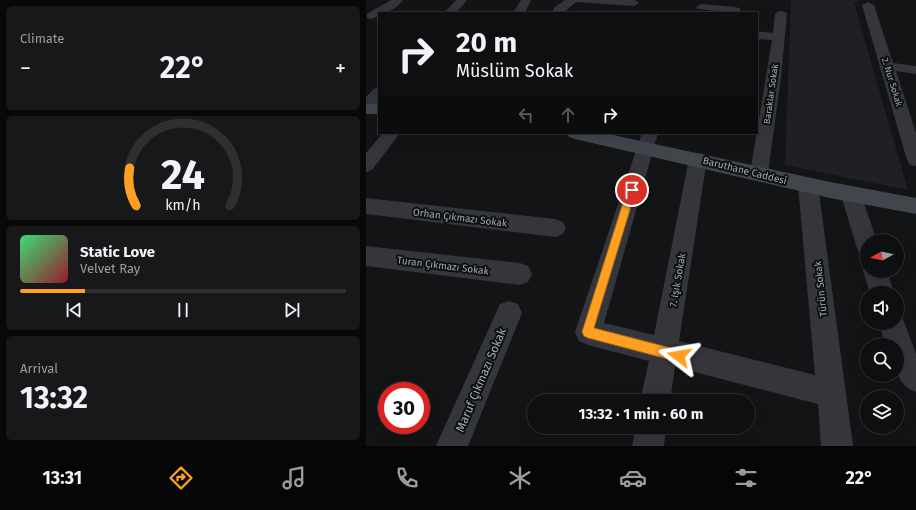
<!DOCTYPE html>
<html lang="en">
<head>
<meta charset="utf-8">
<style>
  body { margin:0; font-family:"Fira Sans",sans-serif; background:#171819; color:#f1f3f6; height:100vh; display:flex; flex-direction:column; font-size:15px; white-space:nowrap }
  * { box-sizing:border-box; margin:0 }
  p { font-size:13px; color:#9b9c9f }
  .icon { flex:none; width:22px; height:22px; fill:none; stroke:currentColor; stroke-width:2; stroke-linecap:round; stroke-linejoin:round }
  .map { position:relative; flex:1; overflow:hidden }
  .side { display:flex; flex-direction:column; gap:6px; padding:6px; background:#080809; width:366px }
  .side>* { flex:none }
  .banner { position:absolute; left:12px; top:12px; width:380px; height:122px; border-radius:0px; box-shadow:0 4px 16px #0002,0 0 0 1px #2e2f30; background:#0e0f10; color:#f1f3f6; overflow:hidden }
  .needle { width:26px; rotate:262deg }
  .tools { position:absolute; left:494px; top:234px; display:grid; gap:8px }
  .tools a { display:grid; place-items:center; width:44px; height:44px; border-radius:50%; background:#0e0f10; box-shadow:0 4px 16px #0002,0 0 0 1px #2e2f30; font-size:20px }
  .speed { position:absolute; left:12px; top:382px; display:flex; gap:8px; font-size:20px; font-weight:700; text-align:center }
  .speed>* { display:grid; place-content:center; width:52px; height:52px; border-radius:50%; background:#0e0f10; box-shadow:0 4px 16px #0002,0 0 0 1px #2e2f30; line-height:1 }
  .speed .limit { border:6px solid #d22; background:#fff; color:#111 }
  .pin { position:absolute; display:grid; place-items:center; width:34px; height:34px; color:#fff; margin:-17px; border:2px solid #fff; border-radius:50%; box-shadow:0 1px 4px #0007 }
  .me { position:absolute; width:44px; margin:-22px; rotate:284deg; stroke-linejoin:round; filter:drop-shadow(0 0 3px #0008) }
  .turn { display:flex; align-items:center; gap:14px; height:84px; padding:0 12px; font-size:18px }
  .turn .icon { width:52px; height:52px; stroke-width:2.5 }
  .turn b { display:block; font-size:28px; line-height:34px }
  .lanes { display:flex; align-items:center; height:38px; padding:0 12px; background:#0003; justify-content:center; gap:20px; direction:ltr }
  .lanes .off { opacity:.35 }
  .big { font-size:30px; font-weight:700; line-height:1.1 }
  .side .card { flex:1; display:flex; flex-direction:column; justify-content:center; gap:6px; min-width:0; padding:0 14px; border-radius:6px; background:#171819 }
  .side .dial { align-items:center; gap:0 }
  .dial svg { height:104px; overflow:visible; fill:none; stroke:#2e2f30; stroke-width:7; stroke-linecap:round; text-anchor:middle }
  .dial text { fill:#f1f3f6; stroke:none }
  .song { display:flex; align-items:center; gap:12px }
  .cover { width:48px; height:48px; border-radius:6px; background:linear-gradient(135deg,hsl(140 70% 55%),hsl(350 70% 35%)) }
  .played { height:4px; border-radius:2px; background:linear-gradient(90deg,#ffa022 20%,#2e2f30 20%) }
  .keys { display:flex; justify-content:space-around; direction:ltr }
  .heat { display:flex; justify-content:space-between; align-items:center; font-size:22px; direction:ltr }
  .trip { position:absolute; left:161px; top:394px; width:228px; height:40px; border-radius:20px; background:#0e0f10; box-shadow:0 4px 16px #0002,0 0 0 1px #2e2f30; font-weight:700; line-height:40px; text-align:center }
  .menu { display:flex; height:64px; justify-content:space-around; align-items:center; background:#060606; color:#9b9c9f }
  .menu .icon { width:28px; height:28px }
  .menu .selected { color:#ffa022 }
  .menu b { font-size:18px; color:#f1f3f6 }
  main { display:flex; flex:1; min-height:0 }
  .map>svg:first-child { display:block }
  .built { fill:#1f2023 }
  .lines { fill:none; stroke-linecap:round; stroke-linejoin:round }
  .street { fill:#34363b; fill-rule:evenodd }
  .secondary { fill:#42454b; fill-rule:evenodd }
  .route { fill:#ffa022; stroke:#a66816 }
  .labels { text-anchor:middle; stroke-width:4; stroke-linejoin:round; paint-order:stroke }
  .far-street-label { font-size:9px; fill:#a4abb7; stroke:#0e0f10 }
  .street-label { font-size:10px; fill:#a4abb7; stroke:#0e0f10 }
  .near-street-label { font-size:12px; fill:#a4abb7; stroke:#0e0f10 }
</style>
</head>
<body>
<main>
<section class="side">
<div class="card"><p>Climate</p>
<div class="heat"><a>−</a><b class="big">22°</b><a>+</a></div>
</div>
<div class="card dial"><svg viewBox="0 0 100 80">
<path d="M14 69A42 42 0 1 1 86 69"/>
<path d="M14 69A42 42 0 0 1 9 40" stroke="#ffa022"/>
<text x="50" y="56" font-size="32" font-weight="700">24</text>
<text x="50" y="72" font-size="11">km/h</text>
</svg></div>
<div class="card">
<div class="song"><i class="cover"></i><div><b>Static Love</b><p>Velvet Ray</p></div></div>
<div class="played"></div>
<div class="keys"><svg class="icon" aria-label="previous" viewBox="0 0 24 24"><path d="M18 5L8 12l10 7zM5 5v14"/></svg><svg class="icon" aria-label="pause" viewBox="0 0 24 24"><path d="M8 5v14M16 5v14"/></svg><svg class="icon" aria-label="next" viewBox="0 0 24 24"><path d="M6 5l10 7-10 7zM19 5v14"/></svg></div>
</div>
<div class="card"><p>Arrival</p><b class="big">13:32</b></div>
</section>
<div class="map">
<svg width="550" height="446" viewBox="0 0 550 446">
  <rect width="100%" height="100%" fill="#131415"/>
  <polygon class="built" points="425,0 494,0 488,3 542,190 419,165"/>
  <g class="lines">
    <g class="street">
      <path d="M25,0H37C31,8 23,13 13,13V16L5,19L1,18V14Z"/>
      <polygon points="90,0 101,0 90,13 78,13"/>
      <polygon points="155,0 165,0 159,13 147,13"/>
      <polygon points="199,0 269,0 273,3 268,6 210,2 197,13 185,13 189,7"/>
      <polygon points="502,2 508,5 527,63 550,66 550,74 530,71 550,133 550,166 544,165 541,160 496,5"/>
      <polygon points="336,4 369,7 373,8 375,10 373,12 365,13 332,9 330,7"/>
      <polygon points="415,11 419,12 421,14 415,77 402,173 400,178 393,180 386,178 384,173 406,40 391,39 391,31 407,33 409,14 411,12"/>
      <path d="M13,87C13,99 14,108 0,112V97L8,89Z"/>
      <polygon points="17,133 34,133 6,170 0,172 0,153"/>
      <polygon points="276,133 292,133 238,323 288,335 323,159 326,154 332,153 338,154 341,159 313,341 449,375 432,185 435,180 442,178 449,180 452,185 487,446 455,446 452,404 309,367 304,401 274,401 283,361 222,345 213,341 209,332"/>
      <polygon points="485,187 492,190 495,195 511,241 501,241 501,255 493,252 490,245 475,195 478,190"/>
      <polygon points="0,198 189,219 197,222 200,228 197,234 189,237 0,214"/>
      <polygon points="0,246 154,263 162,266 166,274 162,282 154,285 0,266"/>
      <polygon points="501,263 501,271 521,271 528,293 504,293 497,271"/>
      <polygon points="143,301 152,304 156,313 102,446 70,446 134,304"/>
      <path d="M531,312L535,314L550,354V392C527,383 531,366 531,345H519L513,323H531Z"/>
      <polygon points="270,427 300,427 298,446 266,446"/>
    </g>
    <g class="secondary">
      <rect x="0" y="104" width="13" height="10"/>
      <polygon points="200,133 238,133 464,182 550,198 550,214 464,198 209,139 203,137"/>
    </g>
  </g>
  <polygon class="route" points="266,186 270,190 228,328 313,350 317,352 319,356 317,360 313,362 222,338 218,336 216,332 261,190"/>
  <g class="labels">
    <g class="far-street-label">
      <text transform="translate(526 82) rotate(73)" y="3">2. Nur Sokak</text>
      <text transform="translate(405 94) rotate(-82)" y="3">Baraklar Sokak</text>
    </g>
    <g class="street-label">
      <text transform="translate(379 170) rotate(14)" y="4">Baruthane Caddesi</text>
      <text transform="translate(94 217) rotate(7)" y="4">Orhan Çıkmazı Sokak</text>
      <text transform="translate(77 265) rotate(7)" y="4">Turan Çıkmazı Sokak</text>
      <text transform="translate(311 280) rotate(-80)" y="4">7. Işık Sokak</text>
      <text transform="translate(454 289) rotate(-96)" y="4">Türün Sokak</text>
    </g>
    <g class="near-street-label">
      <text transform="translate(115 380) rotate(-67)" y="4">Maruf Çıkmazı Sokak</text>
    </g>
  </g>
</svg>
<div class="tools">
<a><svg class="needle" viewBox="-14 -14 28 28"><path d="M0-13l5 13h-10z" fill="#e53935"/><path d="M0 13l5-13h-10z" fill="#9b9c9f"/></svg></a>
<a><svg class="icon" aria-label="sound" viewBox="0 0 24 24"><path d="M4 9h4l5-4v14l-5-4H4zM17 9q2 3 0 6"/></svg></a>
<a><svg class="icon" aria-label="search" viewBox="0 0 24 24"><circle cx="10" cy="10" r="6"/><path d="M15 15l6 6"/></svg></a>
<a><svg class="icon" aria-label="layers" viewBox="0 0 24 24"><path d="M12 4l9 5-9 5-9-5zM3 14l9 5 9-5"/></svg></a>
</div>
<div class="speed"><div class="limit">30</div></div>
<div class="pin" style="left:266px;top:190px;background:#d93025"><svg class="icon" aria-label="arrive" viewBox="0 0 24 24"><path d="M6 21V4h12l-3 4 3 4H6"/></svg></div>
<svg class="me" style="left:313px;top:356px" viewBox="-20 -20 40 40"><path d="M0-17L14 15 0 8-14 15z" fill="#ffa022" stroke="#fff" stroke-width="4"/></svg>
<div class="trip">13:32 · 1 min · 60 m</div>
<div class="banner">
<div class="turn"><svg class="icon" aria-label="right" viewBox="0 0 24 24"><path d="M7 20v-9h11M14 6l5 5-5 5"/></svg><div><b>20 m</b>Müslüm Sokak</div></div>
<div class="lanes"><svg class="icon off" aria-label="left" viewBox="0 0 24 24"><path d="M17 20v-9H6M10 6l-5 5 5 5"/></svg><svg class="icon off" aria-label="ahead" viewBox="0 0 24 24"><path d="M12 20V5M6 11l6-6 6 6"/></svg><svg class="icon" aria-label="right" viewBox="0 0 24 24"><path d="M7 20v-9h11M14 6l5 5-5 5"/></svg></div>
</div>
</div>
</main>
<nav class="menu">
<b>13:31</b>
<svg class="icon selected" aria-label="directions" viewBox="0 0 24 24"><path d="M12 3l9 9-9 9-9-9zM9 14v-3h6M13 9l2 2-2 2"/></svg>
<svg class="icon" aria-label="music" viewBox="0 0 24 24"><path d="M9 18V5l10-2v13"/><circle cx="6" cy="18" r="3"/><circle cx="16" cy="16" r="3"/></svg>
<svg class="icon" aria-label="phone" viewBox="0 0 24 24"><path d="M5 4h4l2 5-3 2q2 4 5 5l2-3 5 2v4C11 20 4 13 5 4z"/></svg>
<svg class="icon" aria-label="climate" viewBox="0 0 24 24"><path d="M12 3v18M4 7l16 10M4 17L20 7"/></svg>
<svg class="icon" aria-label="car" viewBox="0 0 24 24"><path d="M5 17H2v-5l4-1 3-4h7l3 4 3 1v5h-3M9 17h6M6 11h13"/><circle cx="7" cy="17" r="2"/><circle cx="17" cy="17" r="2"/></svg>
<svg class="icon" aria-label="filters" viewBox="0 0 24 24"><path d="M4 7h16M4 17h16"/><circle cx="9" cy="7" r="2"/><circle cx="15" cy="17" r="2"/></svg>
<b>22°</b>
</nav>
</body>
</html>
